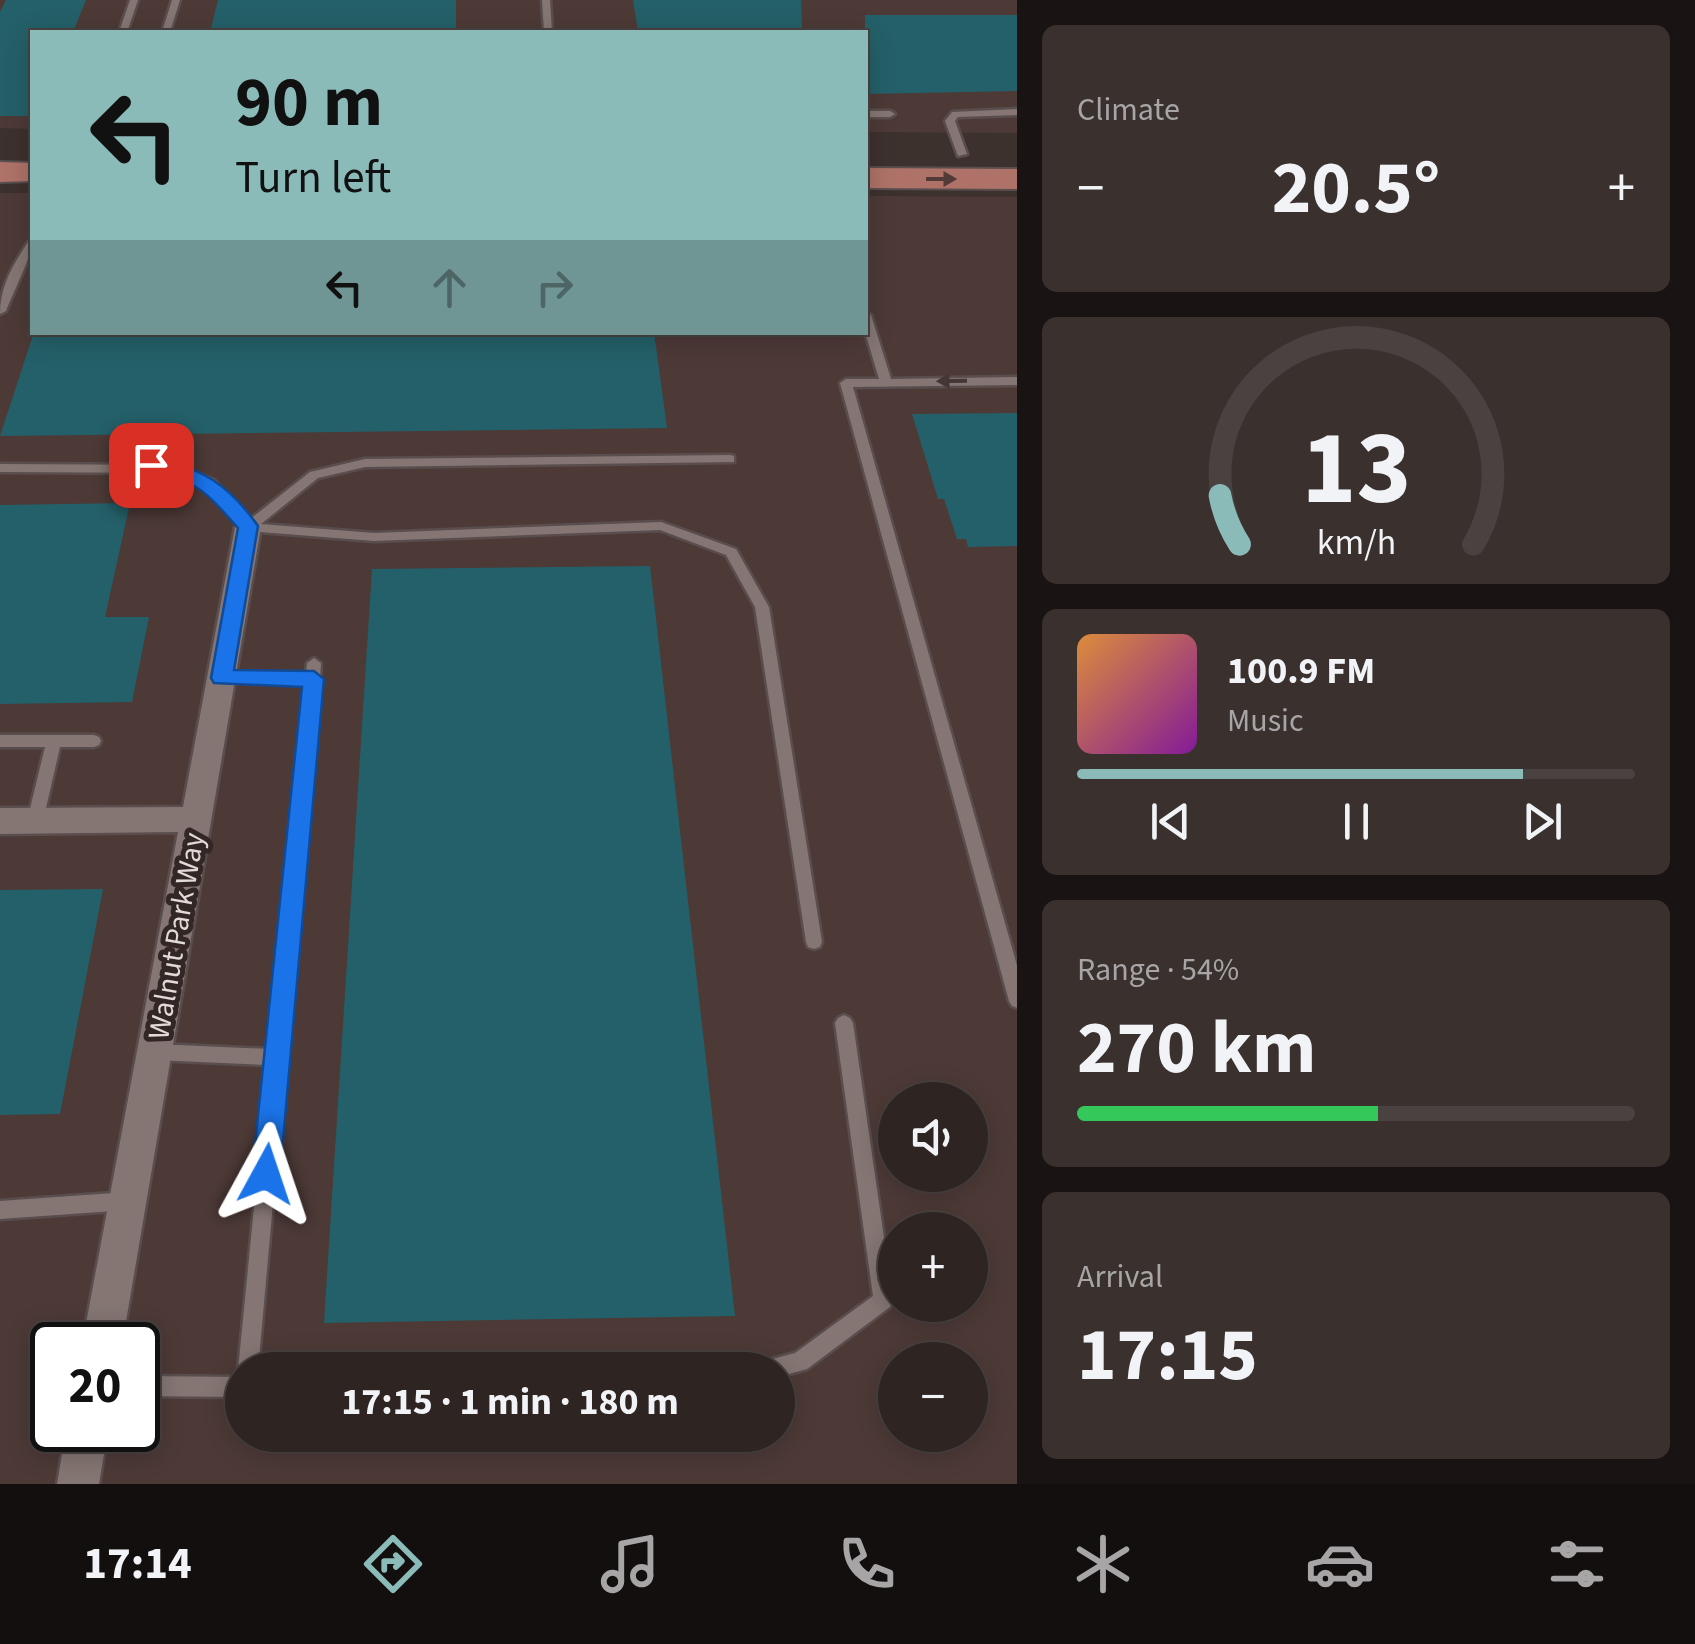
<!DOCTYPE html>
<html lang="en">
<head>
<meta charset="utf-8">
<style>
  body { margin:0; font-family:"Source Sans 3",sans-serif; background:#3a312f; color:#f1f3f6; height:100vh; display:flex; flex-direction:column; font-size:38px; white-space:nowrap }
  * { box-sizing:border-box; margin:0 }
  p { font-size:32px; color:#a7a5a5 }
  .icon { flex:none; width:55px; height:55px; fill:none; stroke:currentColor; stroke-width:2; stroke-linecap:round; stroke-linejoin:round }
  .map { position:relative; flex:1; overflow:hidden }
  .side { display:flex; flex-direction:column; gap:25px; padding:25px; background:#191413; width:678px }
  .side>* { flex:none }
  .guide { position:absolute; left:30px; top:30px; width:838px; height:305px; border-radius:0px; box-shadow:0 5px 25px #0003,0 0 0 2px #494240; background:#8bbbb9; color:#111; overflow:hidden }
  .fabs { position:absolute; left:878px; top:1082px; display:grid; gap:20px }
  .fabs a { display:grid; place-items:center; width:110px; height:110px; border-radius:50%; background:#2e2522; box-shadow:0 5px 25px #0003,0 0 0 2px #494240; font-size:50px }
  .speed { position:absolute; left:30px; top:1322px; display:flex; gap:20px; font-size:50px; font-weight:700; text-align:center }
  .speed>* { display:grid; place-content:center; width:130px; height:130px; border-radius:50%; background:#2e2522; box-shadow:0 5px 25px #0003,0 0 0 2px #494240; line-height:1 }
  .speed .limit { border:5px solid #111; border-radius:15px; background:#fff; color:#111 }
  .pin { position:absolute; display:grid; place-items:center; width:85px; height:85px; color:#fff; margin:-42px; border-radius:20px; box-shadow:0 5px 15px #0006 }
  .me { position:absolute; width:110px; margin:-55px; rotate:5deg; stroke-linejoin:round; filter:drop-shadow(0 0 8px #0008) }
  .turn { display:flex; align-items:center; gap:35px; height:210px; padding:0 40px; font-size:45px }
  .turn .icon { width:130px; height:130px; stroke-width:2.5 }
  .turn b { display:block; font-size:70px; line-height:85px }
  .lanes { display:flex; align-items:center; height:95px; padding:0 40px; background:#0003; justify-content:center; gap:50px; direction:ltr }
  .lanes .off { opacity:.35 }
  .big { font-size:75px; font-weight:700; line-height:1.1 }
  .side .widget { flex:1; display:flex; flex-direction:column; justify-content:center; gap:15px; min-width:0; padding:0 35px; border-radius:15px; background:#3a312f }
  .side .dial { align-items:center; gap:0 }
  .dial svg { height:260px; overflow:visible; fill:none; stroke:#494240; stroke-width:7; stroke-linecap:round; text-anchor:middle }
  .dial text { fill:#f1f3f6; stroke:none }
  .song { display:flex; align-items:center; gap:30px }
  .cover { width:120px; height:120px; border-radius:15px; background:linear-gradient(135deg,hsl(30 70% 55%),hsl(290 70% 35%)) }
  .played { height:10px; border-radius:5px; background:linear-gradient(90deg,#8bbbb9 80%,#494240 80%) }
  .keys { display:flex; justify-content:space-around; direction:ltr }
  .heat { display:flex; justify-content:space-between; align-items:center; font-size:55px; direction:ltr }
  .charge { height:15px; border-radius:8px; background:linear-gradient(90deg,#34c759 54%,#494240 0) }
  .trip { position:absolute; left:225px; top:1352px; width:570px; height:100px; border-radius:50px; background:#2e2522; box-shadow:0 5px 25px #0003,0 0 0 2px #494240; font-weight:700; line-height:100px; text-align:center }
  .tab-bar { display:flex; height:160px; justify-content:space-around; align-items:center; background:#120f0e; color:#a7a5a5 }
  .tab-bar .icon { width:70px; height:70px }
  .tab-bar .active { color:#8bbbb9 }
  .tab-bar b { font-size:45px; color:#f1f3f6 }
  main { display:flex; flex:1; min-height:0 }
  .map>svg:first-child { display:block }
  .built { fill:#4d3a37; fill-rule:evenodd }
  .building { fill:#246069 }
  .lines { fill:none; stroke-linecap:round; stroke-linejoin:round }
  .lane-casing { stroke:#594e4d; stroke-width:5 }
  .street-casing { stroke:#594e4d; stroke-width:5 }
  .primary-casing { stroke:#594e4d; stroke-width:4 }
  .lane { fill:#857673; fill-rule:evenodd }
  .street { fill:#857673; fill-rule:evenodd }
  .primary { fill:#ae7268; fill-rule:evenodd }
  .oneway { fill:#523a36 }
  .oneway2 { fill:#433735 }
  .route { fill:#1a73e8; stroke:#114b97; stroke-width:2.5 }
  .labels { text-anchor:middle; stroke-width:10; stroke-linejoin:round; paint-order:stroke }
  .street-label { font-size:30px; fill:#e2dad8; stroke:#332725 }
</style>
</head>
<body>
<main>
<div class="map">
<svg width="1018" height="1484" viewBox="0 0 1018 1484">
  <rect width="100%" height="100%" fill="#3d312e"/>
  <g class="built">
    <polygon points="0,0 1017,0 1017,133 865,132 865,32 32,32 32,129 0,128"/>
    <path d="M0,193H32V332H865V196L1017,197V1484H0ZM895,1100H970V1175H895ZM895,1230H970V1305H895ZM52,1345H138V1430H52ZM895,1360H970V1435H895ZM242,1370H778V1435H242Z"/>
  </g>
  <g class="building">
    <polygon points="6,0 86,0 73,32 32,32 32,116 0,116 0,12"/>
    <polygon points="218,0 456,0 456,32 210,32"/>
    <polygon points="633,0 801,0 802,32 638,32"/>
    <polygon points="865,15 1018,15 1018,91 865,94"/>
    <polygon points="34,332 654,332 667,428 0,436"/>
    <polygon points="1018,413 1018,546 968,547 966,539 957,539 944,499 938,499 912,414"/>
    <polygon points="130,503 105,617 149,617 132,702 0,704 0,505"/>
    <polygon points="650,566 735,1316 324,1323 372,569"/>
    <polygon points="103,889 60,1114 0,1115 0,890"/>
  </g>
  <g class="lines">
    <defs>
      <g id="lane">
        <polygon points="130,0 138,0 127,32 119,32"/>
        <polygon points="172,0 180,0 170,32 162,32"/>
        <polygon points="542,0 550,0 552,32 544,32"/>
        <polygon points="1018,109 1018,115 958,117 955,121 967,154 958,156 945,121 952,112"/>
        <polygon points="865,111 890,111 895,114 890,117 865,117"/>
        <path d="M32,241C33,254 12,295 6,311L0,314C0,286 13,265 28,242Z"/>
        <polygon points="865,312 871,315 891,379 1018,377 1018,385 853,387 1018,969 1018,1008 1012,1006 1009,1001 840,383 846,379 879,379 865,332"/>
        <polygon points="730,455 734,456 734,462 365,467 318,478 261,524 374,533 661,522 736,549 769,607 822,942 820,947 814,949 808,947 806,942 755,607 726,555 660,530 374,541 248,531 243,530 204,486 176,473 0,472 0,464 178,465 214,480 249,520 310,472 365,459"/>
        <polygon points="314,658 321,663 320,679 258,1370 242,1370 242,1397 138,1396 138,1376 241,1377 238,1370 268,1065 155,1060 149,1058 146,1052 149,1046 155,1044 269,1049 305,684 222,682 215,677 222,672 306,674 307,663"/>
        <polygon points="0,735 94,735 99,737 101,741 99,745 94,747 60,747 43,821 41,825 29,825 27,821 45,747 0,747"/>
        <polygon points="844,1015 850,1018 853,1023 893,1300 890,1307 807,1369 778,1377 778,1370 754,1370 757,1363 795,1353 873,1296 835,1023 838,1018"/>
        <polygon points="128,1192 135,1195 137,1201 135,1207 128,1210 0,1219 0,1201"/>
      </g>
      <g id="street">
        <polygon points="248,518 261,527 122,1345 82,1345 178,832 0,834 0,808 183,807 235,527"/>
        <polygon points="66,1430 108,1430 99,1484 57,1484"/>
      </g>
      <g id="primary">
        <polygon points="0,162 32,163 32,181 0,182"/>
        <polygon points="865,168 1018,169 1018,189 865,188"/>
      </g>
    </defs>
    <use href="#lane" class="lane-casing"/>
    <use href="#street" class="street-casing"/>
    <use href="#primary" class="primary-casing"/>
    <use href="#lane" class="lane"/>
    <use href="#street" class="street"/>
    <use href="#primary" class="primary"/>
  </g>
  <defs><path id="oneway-solid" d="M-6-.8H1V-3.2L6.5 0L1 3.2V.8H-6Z" transform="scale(2.5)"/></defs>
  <use class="oneway" href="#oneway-solid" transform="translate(941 179)"/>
  <use class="oneway2" href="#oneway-solid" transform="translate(952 381) rotate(179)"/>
  <path class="route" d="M151,459C200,465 230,486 258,526L234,670L314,671L324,679L280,1174L276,1184L266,1188L256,1184L252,1174L302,687L214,683L211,678L238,528C201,486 198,483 144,469L141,465Z"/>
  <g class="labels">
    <g class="street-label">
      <text transform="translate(176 936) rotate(-80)" y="10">Walnut Park Way</text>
    </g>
  </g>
</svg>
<div class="fabs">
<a><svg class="icon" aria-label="sound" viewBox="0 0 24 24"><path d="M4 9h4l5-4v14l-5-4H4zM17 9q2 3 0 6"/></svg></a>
<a>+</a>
<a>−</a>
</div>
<div class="speed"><div class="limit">20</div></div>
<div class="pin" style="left:151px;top:465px;background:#d93025"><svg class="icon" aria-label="arrive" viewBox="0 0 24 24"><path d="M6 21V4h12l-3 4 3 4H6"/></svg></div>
<svg class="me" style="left:266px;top:1174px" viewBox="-20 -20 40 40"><path d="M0-17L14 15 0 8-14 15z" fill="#1a73e8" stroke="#fff" stroke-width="4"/></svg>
<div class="trip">17:15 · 1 min · 180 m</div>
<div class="guide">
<div class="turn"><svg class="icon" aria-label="left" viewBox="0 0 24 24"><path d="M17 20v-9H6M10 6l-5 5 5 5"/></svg><div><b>90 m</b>Turn left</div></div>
<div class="lanes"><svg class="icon" aria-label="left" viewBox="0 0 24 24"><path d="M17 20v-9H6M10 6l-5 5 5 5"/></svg><svg class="icon off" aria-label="ahead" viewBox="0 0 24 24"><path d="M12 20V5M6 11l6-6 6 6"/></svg><svg class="icon off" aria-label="right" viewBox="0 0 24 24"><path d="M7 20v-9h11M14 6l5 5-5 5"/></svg></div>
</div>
</div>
<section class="side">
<div class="widget"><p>Climate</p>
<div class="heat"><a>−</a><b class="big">20.5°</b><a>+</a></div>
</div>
<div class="widget dial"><svg viewBox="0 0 100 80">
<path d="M14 69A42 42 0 1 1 86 69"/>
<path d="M14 69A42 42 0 0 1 8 54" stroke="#8bbbb9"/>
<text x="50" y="56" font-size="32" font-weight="700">13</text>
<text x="50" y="72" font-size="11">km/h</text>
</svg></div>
<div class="widget">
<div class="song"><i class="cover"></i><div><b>100.9 FM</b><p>Music</p></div></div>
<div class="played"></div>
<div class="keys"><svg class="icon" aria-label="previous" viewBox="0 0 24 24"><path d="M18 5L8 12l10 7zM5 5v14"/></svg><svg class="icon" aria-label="pause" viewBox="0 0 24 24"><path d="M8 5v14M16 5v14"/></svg><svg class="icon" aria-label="next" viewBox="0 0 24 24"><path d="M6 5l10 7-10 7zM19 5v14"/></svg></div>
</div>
<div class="widget"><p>Range · 54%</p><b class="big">270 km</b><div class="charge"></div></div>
<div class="widget"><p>Arrival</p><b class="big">17:15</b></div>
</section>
</main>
<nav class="tab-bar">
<b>17:14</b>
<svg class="icon active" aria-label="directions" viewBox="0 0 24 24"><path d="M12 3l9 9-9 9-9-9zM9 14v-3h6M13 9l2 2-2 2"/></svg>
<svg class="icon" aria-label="music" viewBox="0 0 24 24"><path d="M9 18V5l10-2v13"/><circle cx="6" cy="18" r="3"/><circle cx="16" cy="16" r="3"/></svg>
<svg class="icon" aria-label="phone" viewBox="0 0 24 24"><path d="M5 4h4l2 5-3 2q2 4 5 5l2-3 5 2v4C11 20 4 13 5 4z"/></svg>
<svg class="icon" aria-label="climate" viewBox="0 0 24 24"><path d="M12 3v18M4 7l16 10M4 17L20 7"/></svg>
<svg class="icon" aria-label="car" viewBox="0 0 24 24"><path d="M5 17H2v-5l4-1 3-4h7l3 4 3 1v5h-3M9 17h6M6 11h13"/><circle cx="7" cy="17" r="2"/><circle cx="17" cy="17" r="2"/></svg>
<svg class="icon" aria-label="filters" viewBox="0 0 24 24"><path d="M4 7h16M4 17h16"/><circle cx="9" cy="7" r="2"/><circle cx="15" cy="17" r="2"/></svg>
</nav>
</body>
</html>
